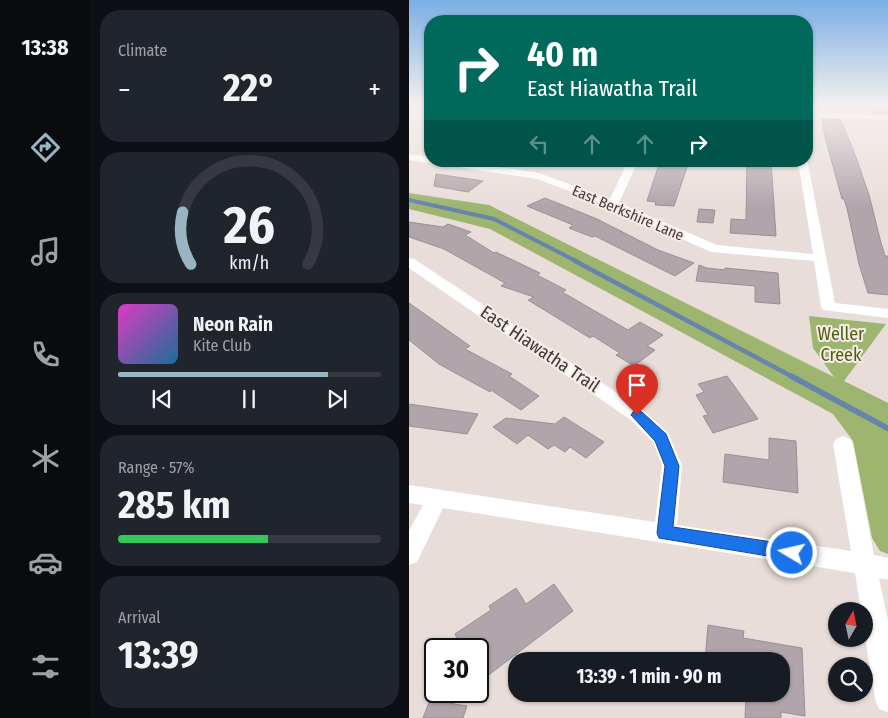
<!DOCTYPE html>
<html lang="en">
<head>
<meta charset="utf-8">
<style>
  body { margin:0; font-family:"Fira Sans Condensed",sans-serif; background:#20242c; color:#f1f3f6; height:100vh; display:flex; flex-direction:column; font-size:19px; white-space:nowrap }
  * { box-sizing:border-box; margin:0 }
  p { font-size:16px; color:#9ea1a6 }
  .icon { flex:none; width:28px; height:28px; fill:none; stroke:currentColor; stroke-width:2; stroke-linecap:round; stroke-linejoin:round }
  .map { position:relative; flex:1; overflow:hidden }
  .panel { display:flex; flex-direction:column; gap:10px; padding:10px; background:#0d0f14; width:319px }
  .panel>* { flex:none }
  .banner { position:absolute; left:15px; top:15px; width:389px; height:152px; border-radius:20px; box-shadow:0 1px 4px #0004; background:#00695c; color:#fff; overflow:hidden }
  .needle { width:32px; rotate:9deg }
  .fabs { position:absolute; left:419px; top:602px; display:grid; gap:10px }
  .fabs a { display:grid; place-items:center; width:45px; height:45px; border-radius:50%; background:#171b24; box-shadow:0 1px 4px #0004; font-size:25px }
  .speed { position:absolute; left:15px; top:638px; display:flex; gap:10px; font-size:25px; font-weight:700; text-align:center }
  .speed>* { display:grid; place-content:center; width:65px; height:65px; border-radius:50%; background:#171b24; box-shadow:0 1px 4px #0004; line-height:1 }
  .speed .limit { border:2px solid #111; border-radius:8px; background:#fff; color:#111 }
  .pin { position:absolute; display:grid; place-items:center; width:42px; height:42px; color:#fff; margin:-51px -21px; border-radius:50% 50% 50% 0; rotate:-45deg; box-shadow:0 0 5px #0007 }
  .pin .icon { rotate:45deg }
  .me { position:absolute; width:55px; margin:-28px; rotate:279deg; stroke-linejoin:round; filter:drop-shadow(0 0 4px #0008) }
  .turn { display:flex; align-items:center; gap:18px; height:105px; padding:0 20px; font-size:22px }
  .turn .icon { width:65px; height:65px; stroke-width:2.5 }
  .turn b { display:block; font-size:35px; line-height:42px }
  .lanes { display:flex; align-items:center; height:48px; padding:0 20px; background:#0003; justify-content:center; gap:25px; direction:ltr }
  .lanes .off { opacity:.35 }
  .big { font-size:38px; font-weight:700; line-height:1.1 }
  .panel .tile { flex:1; display:flex; flex-direction:column; justify-content:center; gap:8px; min-width:0; padding:0 18px; border-radius:20px; background:#20242c }
  .panel .dial { align-items:center; gap:0 }
  .dial svg { height:130px; overflow:visible; fill:none; stroke:#363941; stroke-width:7; stroke-linecap:round; text-anchor:middle }
  .dial text { fill:#f1f3f6; stroke:none }
  .song { display:flex; align-items:center; gap:15px }
  .cover { width:60px; height:60px; border-radius:8px; background:linear-gradient(135deg,hsl(310 70% 55%),hsl(200 70% 35%)) }
  .played { height:5px; border-radius:2px; background:linear-gradient(90deg,#9ab5c2 80%,#363941 80%) }
  .keys { display:flex; justify-content:space-around; direction:ltr }
  .heat { display:flex; justify-content:space-between; align-items:center; font-size:28px; direction:ltr }
  .charge { height:8px; border-radius:4px; background:linear-gradient(90deg,#34c759 57%,#363941 0) }
  .trip { position:absolute; left:99px; top:652px; width:282px; height:50px; border-radius:20px; background:#171b24; box-shadow:0 1px 4px #0004; font-weight:700; line-height:50px; text-align:center }
  main { display:flex; flex:1; min-height:0 }
  .tabs { display:flex; flex-direction:column; width:90px; justify-content:space-around; align-items:center; background:#090b0e; color:#9ea1a6 }
  .tabs .icon { width:35px; height:35px }
  .tabs .selected { color:#9ab5c2 }
  .tabs b { font-size:22px; color:#f1f3f6 }
  .map>svg:first-child { display:block }
  .forest { fill:#9db56f }
  .lines { fill:none; stroke-linecap:round; stroke-linejoin:round }
  .stream-far2 { stroke:#6684ac; stroke-width:4 }
  .stream-far1 { stroke:#6684ac; stroke-width:4.5 }
  .stream { stroke:#6684ac; stroke-width:5.5 }
  .building { fill:#b0a5ab; stroke:#9a8f94 }
  .minor { fill:#fff; fill-rule:evenodd }
  .route { fill:#1a73e8; stroke:#114b97 }
  .labels { text-anchor:middle; stroke-width:4; stroke-linejoin:round; paint-order:stroke }
  .far-street-label { font-size:15px; fill:#3f3a38; stroke:#f7ebe6 }
  .park-label { font-size:18px; fill:#4b6015; stroke:#f7ebe6 }
  .street-label { font-size:18px; fill:#3f3a38; stroke:#f7ebe6 }
</style>
</head>
<body>
<main>
<nav class="tabs">
<b>13:38</b>
<svg class="icon selected" aria-label="directions" viewBox="0 0 24 24"><path d="M12 3l9 9-9 9-9-9zM9 14v-3h6M13 9l2 2-2 2"/></svg>
<svg class="icon" aria-label="music" viewBox="0 0 24 24"><path d="M9 18V5l10-2v13"/><circle cx="6" cy="18" r="3"/><circle cx="16" cy="16" r="3"/></svg>
<svg class="icon" aria-label="phone" viewBox="0 0 24 24"><path d="M5 4h4l2 5-3 2q2 4 5 5l2-3 5 2v4C11 20 4 13 5 4z"/></svg>
<svg class="icon" aria-label="climate" viewBox="0 0 24 24"><path d="M12 3v18M4 7l16 10M4 17L20 7"/></svg>
<svg class="icon" aria-label="car" viewBox="0 0 24 24"><path d="M5 17H2v-5l4-1 3-4h7l3 4 3 1v5h-3M9 17h6M6 11h13"/><circle cx="7" cy="17" r="2"/><circle cx="17" cy="17" r="2"/></svg>
<svg class="icon" aria-label="filters" viewBox="0 0 24 24"><path d="M4 7h16M4 17h16"/><circle cx="9" cy="7" r="2"/><circle cx="15" cy="17" r="2"/></svg>
</nav>
<section class="panel">
<div class="tile"><p>Climate</p>
<div class="heat"><a>−</a><b class="big">22°</b><a>+</a></div>
</div>
<div class="tile dial"><svg viewBox="0 0 100 80">
<path d="M14 69A42 42 0 1 1 86 69"/>
<path d="M14 69A42 42 0 0 1 9 37" stroke="#9ab5c2"/>
<text x="50" y="56" font-size="32" font-weight="700">26</text>
<text x="50" y="72" font-size="11">km/h</text>
</svg></div>
<div class="tile">
<div class="song"><i class="cover"></i><div><b>Neon Rain</b><p>Kite Club</p></div></div>
<div class="played"></div>
<div class="keys"><svg class="icon" aria-label="previous" viewBox="0 0 24 24"><path d="M18 5L8 12l10 7zM5 5v14"/></svg><svg class="icon" aria-label="pause" viewBox="0 0 24 24"><path d="M8 5v14M16 5v14"/></svg><svg class="icon" aria-label="next" viewBox="0 0 24 24"><path d="M6 5l10 7-10 7zM19 5v14"/></svg></div>
</div>
<div class="tile"><p>Range · 57%</p><b class="big">285 km</b><div class="charge"></div></div>
<div class="tile"><p>Arrival</p><b class="big">13:39</b></div>
</section>
<div class="map">
<svg width="480" height="718" viewBox="0 0 480 718">
  <rect width="100%" height="100%" fill="#e9ddd9"/>
  <polygon class="forest" points="0,193 80,205 425,377 404,348 400,316 477,324 435,381 479,403 479,554 471,551 463,538 444,441 424,414 81,229 0,209"/>
  <g class="lines">
    <polyline class="stream-far2" points="0,200 85,219 169,262"/>
    <polyline class="stream-far1" points="166,261 384,377"/>
    <polyline class="stream" points="382,376 480,429"/>
  </g>
  <g class="building">
    <polygon points="461,106 480,106 480,114 464,113"/>
    <polygon points="413,119 432,120 448,160 460,195 471,239 476,256 480,256 480,295 459,293 450,264 438,208 435,199 433,199 416,137"/>
    <polygon points="251,161 280,161 265,206 246,205 247,202 238,201"/>
    <polygon points="338,161 362,161 367,236 321,233 322,219 337,220"/>
    <polygon points="27,174 74,181 59,192 25,186"/>
    <polygon points="136,198 188,219 249,250 285,263 266,276 186,236 183,237 160,228 164,225 118,206"/>
    <polygon points="290,209 306,210 304,223 288,222"/>
    <polygon points="0,222 34,227 39,224 62,232 56,235 85,253 87,252 131,273 128,275 157,290 153,292 219,330 231,322 254,335 238,346 246,350 225,366 207,355 211,353 184,336 181,338 119,300 125,297 92,286 96,283 35,249 0,237"/>
    <polygon points="290,265 298,268 316,270 316,268 369,273 371,304 346,302 346,286 287,281"/>
    <polygon points="0,303 61,346 56,349 103,374 100,376 130,396 112,410 82,390 81,392 30,364 0,340"/>
    <polygon points="318,376 349,419 304,433 294,416 299,415 287,395 295,392 289,384"/>
    <polygon points="0,404 69,414 58,434 0,426"/>
    <polygon points="155,417 195,442 177,458 161,447 156,452 145,445 139,449 119,435 108,444 84,427 97,418 146,424"/>
    <polygon points="360,438 387,441 389,493 314,482 316,454 360,460"/>
    <polygon points="145,584 164,611 69,683 69,649 53,649 46,634 82,610 80,606 107,588 117,604"/>
    <polygon points="299,625 335,631 334,638 393,648 396,716 372,712 372,718 336,718 337,694 372,694 372,661 296,661"/>
    <polygon points="21,700 58,706 54,718 14,718"/>
  </g>
  <g class="lines">
    <g class="minor">
      <polygon points="398,112 480,116 480,120 398,116"/>
      <polygon points="0,154 21,157 21,161 50,161 130,173 201,199 219,161 229,161 210,203 308,245 404,254 389,161 398,161 398,159 426,303 480,309 480,318 414,310 412,307 405,261 302,252 200,206 128,179 29,164 25,162 21,163 0,160"/>
      <polygon points="0,258 5,259 234,410 259,433 273,465 268,525 442,551 424,444 427,439 434,436 441,439 444,444 465,555 480,558 480,580 470,578 480,625 480,713 470,709 466,699 455,631 455,611 452,611 446,573 34,508 8,562 0,565 0,531 14,505 0,503 0,485 246,522 253,465 244,442 222,420 0,268"/>
    </g>
  </g>
  <linearGradient id="sky" x2="0" y2="1"><stop stop-color="#7baee4"/><stop offset="0.51" stop-color="#f5f0ee"/><stop offset="1" stop-color="#f5f0ee" stop-opacity="0"/></linearGradient>
  <rect width="480" height="207" fill="url(#sky)"/>
  <polygon class="route" points="228,410 233,412 257,434 270,466 264,527 383,545 389,547 391,553 389,558 383,560 250,538 248,533 256,466 246,441 222,415 224,412"/>
  <g class="labels">
    <g class="far-street-label">
      <text transform="translate(219 213) rotate(23)" y="5">East Berkshire Lane</text>
    </g>
    <g class="park-label">
      <text x="432" y="340">Weller<tspan x="432" dy="21">Creek</tspan></text>
    </g>
    <g class="street-label">
      <text transform="translate(131 349) rotate(34)" y="6">East Hiawatha Trail</text>
    </g>
  </g>
</svg>
<div class="fabs">
<a><svg class="needle" viewBox="-14 -14 28 28"><path d="M0-13l5 13h-10z" fill="#e53935"/><path d="M0 13l5-13h-10z" fill="#9ea1a6"/></svg></a>
<a><svg class="icon" aria-label="search" viewBox="0 0 24 24"><circle cx="10" cy="10" r="6"/><path d="M15 15l6 6"/></svg></a>
</div>
<div class="speed"><div class="limit">30</div></div>
<div class="pin" style="left:228px;top:415px;background:#d93025"><svg class="icon" aria-label="arrive" viewBox="0 0 24 24"><path d="M6 21V4h12l-3 4 3 4H6"/></svg></div>
<svg class="me" style="left:383px;top:553px" viewBox="-20 -20 40 40"><circle r="17" fill="#1a73e8" stroke="#fff" stroke-width="3"/><path d="M0-11L8 9 0 5-8 9z" fill="#fff"/></svg>
<div class="trip">13:39 · 1 min · 90 m</div>
<div class="banner">
<div class="turn"><svg class="icon" aria-label="right" viewBox="0 0 24 24"><path d="M7 20v-9h11M14 6l5 5-5 5"/></svg><div><b>40 m</b>East Hiawatha Trail</div></div>
<div class="lanes"><svg class="icon off" aria-label="left" viewBox="0 0 24 24"><path d="M17 20v-9H6M10 6l-5 5 5 5"/></svg><svg class="icon off" aria-label="ahead" viewBox="0 0 24 24"><path d="M12 20V5M6 11l6-6 6 6"/></svg><svg class="icon off" aria-label="ahead" viewBox="0 0 24 24"><path d="M12 20V5M6 11l6-6 6 6"/></svg><svg class="icon" aria-label="right" viewBox="0 0 24 24"><path d="M7 20v-9h11M14 6l5 5-5 5"/></svg></div>
</div>
</div>
</main>
</body>
</html>
